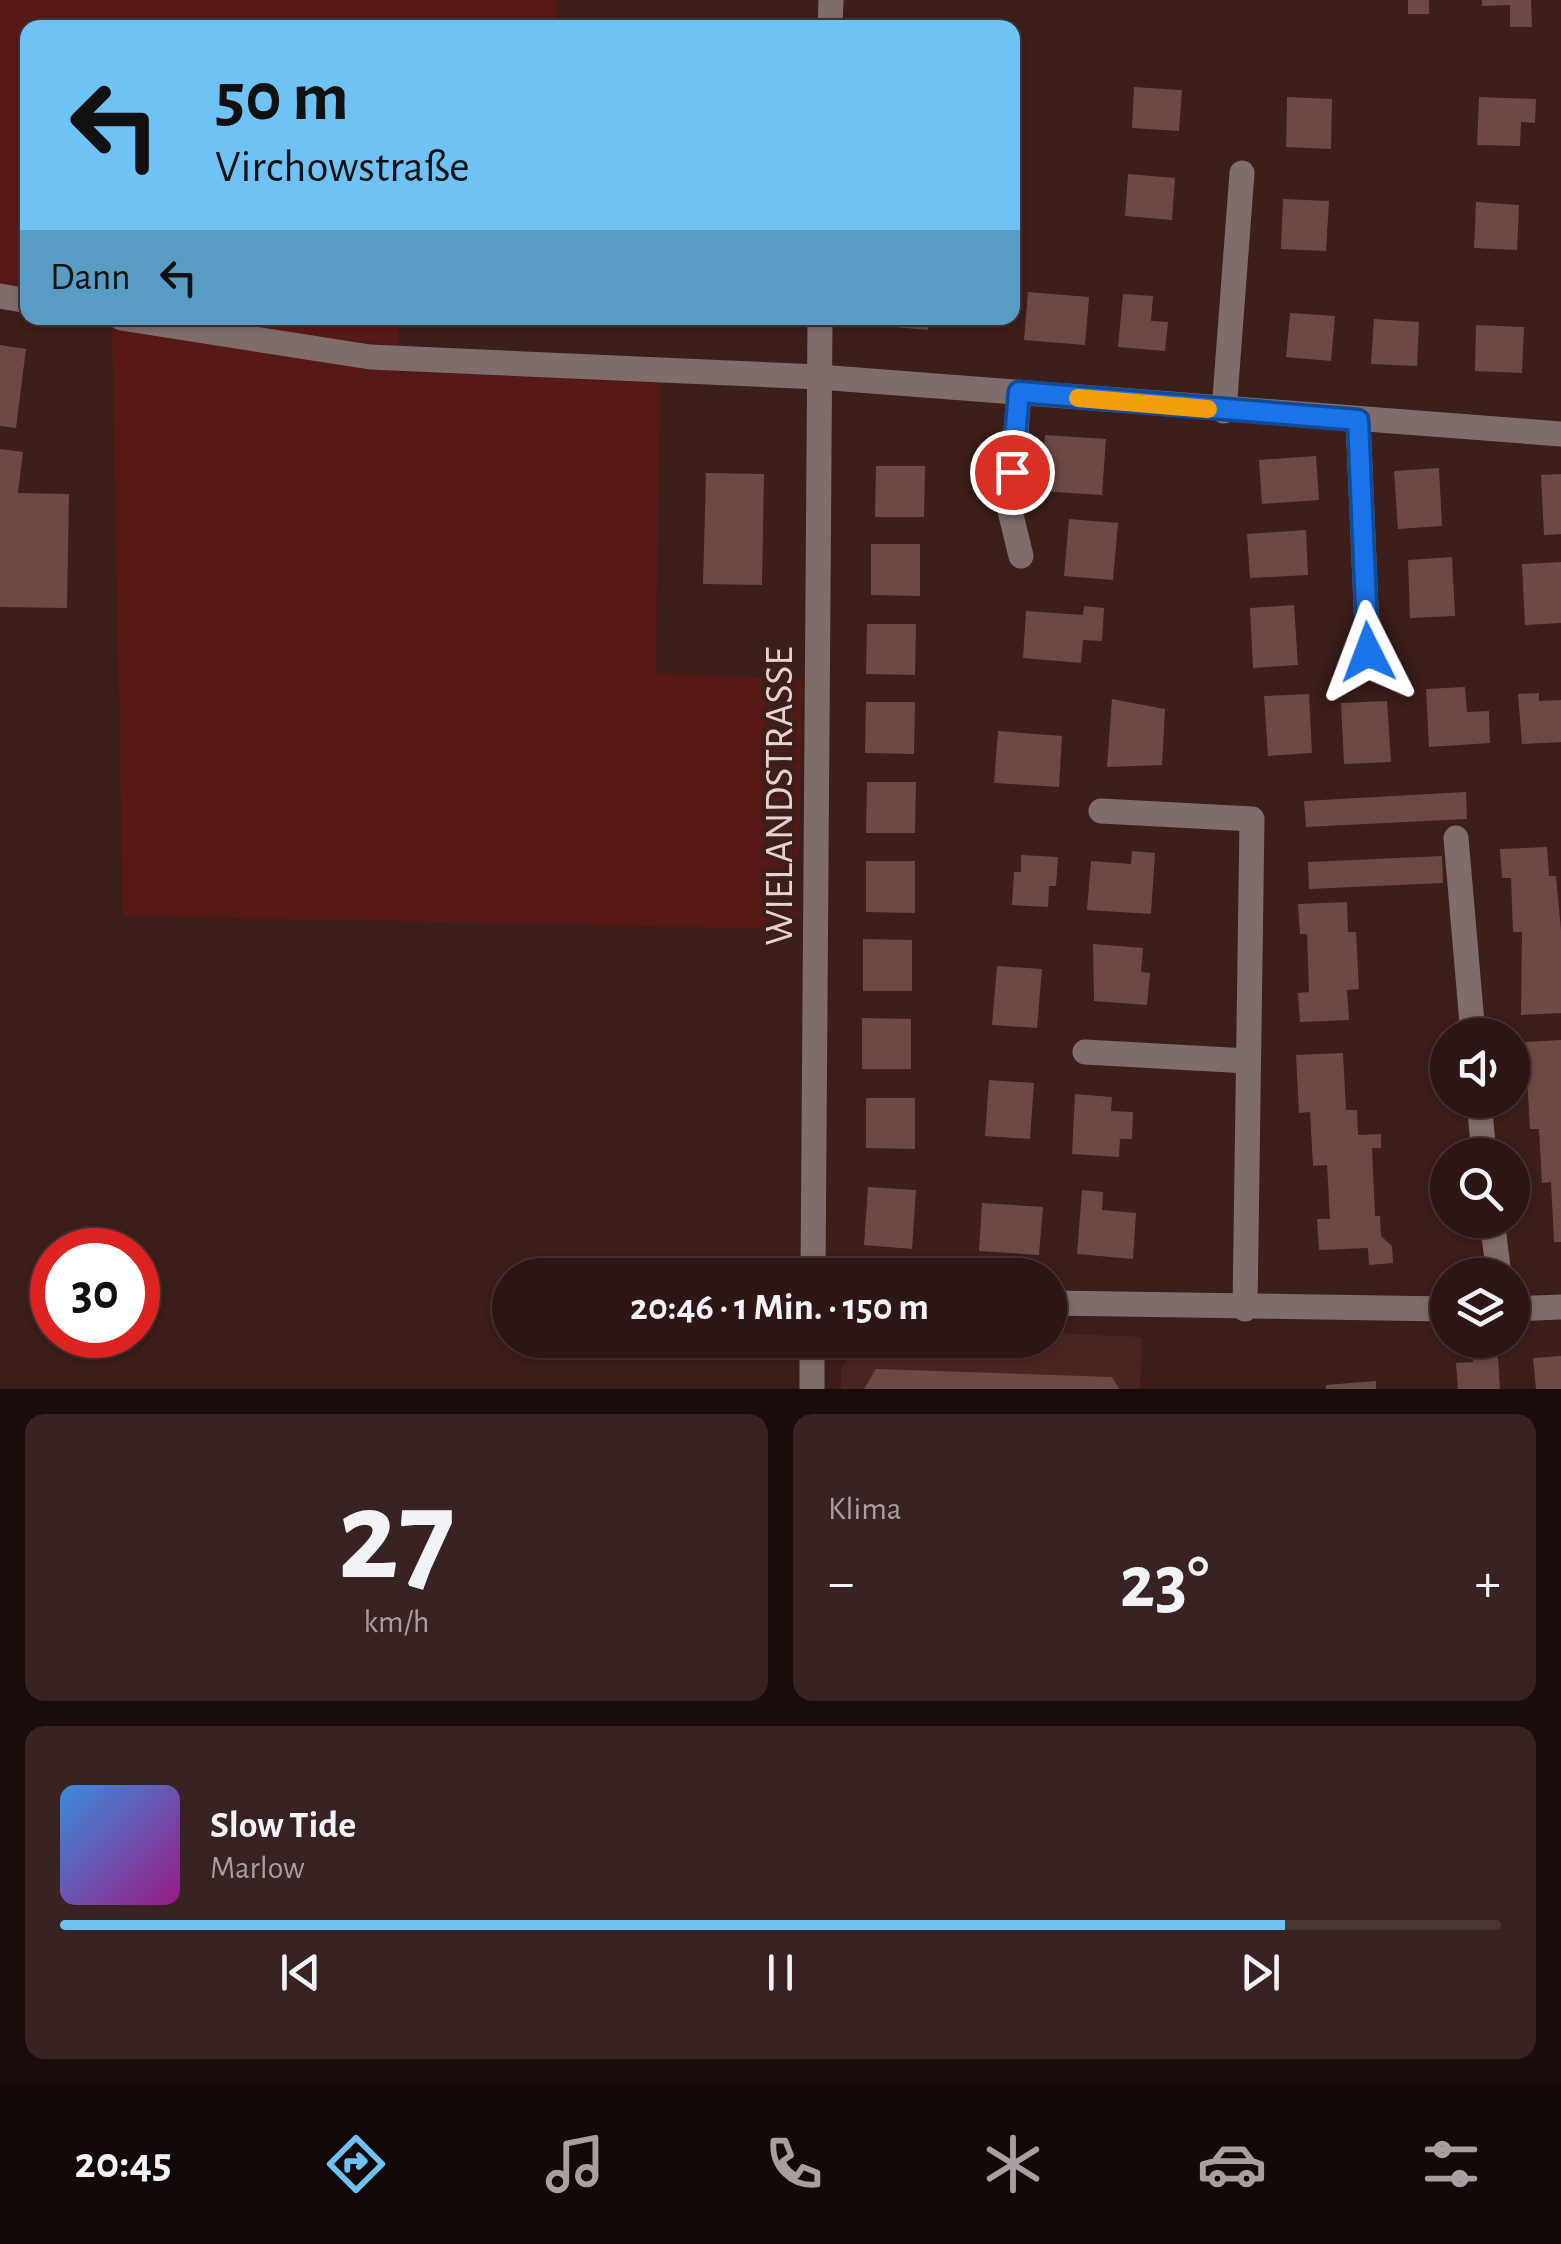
<!DOCTYPE html>
<html lang="de">
<head>
<meta charset="utf-8">
<style>
  body { margin:0; font-family:"Alegreya Sans",sans-serif; background:#392322; color:#f1f3f6; height:100vh; display:flex; flex-direction:column; font-size:38px; white-space:nowrap }
  * { box-sizing:border-box; margin:0 }
  p { font-size:32px; color:#a79fa0 }
  .icon { flex:none; width:55px; height:55px; fill:none; stroke:currentColor; stroke-width:2; stroke-linecap:round; stroke-linejoin:round }
  .map { position:relative; height:1389px; overflow:hidden }
  .panel { display:flex; flex-direction:column; gap:25px; padding:25px; background:#190c0b; flex:1 }
  .panel>* { flex:none }
  .top-card { position:absolute; left:20px; top:20px; width:1000px; height:305px; border-radius:20px; box-shadow:0 2px 8px #0004,0 0 0 2px #483534; background:#6fc2f4; color:#111; overflow:hidden }
  .fabs { position:absolute; left:1430px; top:1018px; display:grid; gap:20px }
  .fabs a { display:grid; place-items:center; width:100px; height:100px; border-radius:50%; background:#2d1614; box-shadow:0 2px 8px #0004,0 0 0 2px #483534; font-size:50px }
  .speed { position:absolute; left:30px; top:1228px; display:flex; gap:20px; font-size:50px; font-weight:700; text-align:center }
  .speed>* { display:grid; place-content:center; width:130px; height:130px; border-radius:50%; background:#2d1614; box-shadow:0 2px 8px #0004,0 0 0 2px #483534; line-height:1 }
  .speed .limit { border:15px solid #d22; background:#fff; color:#111 }
  .pin { position:absolute; display:grid; place-items:center; width:85px; height:85px; color:#fff; margin:-42px; border:5px solid #fff; border-radius:50%; box-shadow:0 2px 10px #0007 }
  .me { position:absolute; width:110px; margin:-55px; rotate:357deg; stroke-linejoin:round; filter:drop-shadow(0 0 8px #0008) }
  .turn { display:flex; align-items:center; gap:35px; height:210px; padding:0 30px; font-size:45px }
  .turn .icon { width:130px; height:130px; stroke-width:2.5 }
  .turn b { display:block; font-size:70px; line-height:85px }
  .then { display:flex; align-items:center; height:95px; padding:0 30px; background:#0003; gap:20px; font-size:38px }
  .big { font-size:75px; font-weight:700; line-height:1.1 }
  .panel .widget { flex:1; display:flex; flex-direction:column; justify-content:center; gap:15px; min-width:0; padding:0 35px; border-radius:20px; background:#392322 }
  .panel .dial { align-items:center; gap:0 }
  .dial b { font-size:130px; line-height:1 }
  .song { display:flex; align-items:center; gap:30px }
  .cover { width:120px; height:120px; border-radius:15px; background:linear-gradient(135deg,hsl(210 70% 55%),hsl(310 70% 35%)) }
  .played { height:10px; border-radius:5px; background:linear-gradient(90deg,#6fc2f4 85%,#483534 85%) }
  .keys { display:flex; justify-content:space-around; direction:ltr }
  .heat { display:flex; justify-content:space-between; align-items:center; font-size:55px; direction:ltr }
  .panel .tiles { flex:1; display:grid; gap:25px; grid-template-columns:1fr 1fr }
  .widget:last-child { grid-column:span 2 }
  .trip { position:absolute; left:492px; top:1258px; width:575px; height:100px; border-radius:50px; background:#2d1614; box-shadow:0 2px 8px #0004,0 0 0 2px #483534; font-weight:700; line-height:100px; text-align:center }
  .dock { display:flex; height:160px; justify-content:space-around; align-items:center; background:#120908; color:#a79fa0 }
  .dock .icon { width:70px; height:70px }
  .dock .current { color:#6fc2f4 }
  .dock b { font-size:45px; color:#f1f3f6 }
  .map>svg:first-child { display:block }
  .built { fill:#492521 }
  .green { fill:#581916 }
  .building { fill:#6c4945 }
  .lines { fill:none; stroke-linecap:round; stroke-linejoin:round }
  .minor { stroke:#7e6d6b; stroke-width:25 }
  .route-casing { stroke:#114b97; stroke-width:25 }
  .route { stroke:#1a73e8; stroke-width:18 }
  .slow { stroke:#f59e0b; stroke-width:18 }
  .labels { text-anchor:middle; stroke-width:10; stroke-linejoin:round; paint-order:stroke }
  .street-label { font-size:40px; fill:#e7d2cf; stroke:#3c1e1b }
</style>
</head>
<body>
<div class="map">
<svg width="1561" height="1389" viewBox="0 0 1561 1389">
  <rect width="100%" height="100%" fill="#3c1e1b"/>
  <polygon class="built" points="1050,1333 1142,1337 1140,1389 841,1389 841,1369 860,1340 1050,1340"/>
  <g class="green">
    <polygon points="0,0 557,0 556,27 28,28 27,293 0,287"/>
    <polygon points="151,318 398,318 398,346"/>
    <polygon points="112,324 368,370 660,383 656,673 802,680 797,929 123,916"/>
  </g>
  <g class="building">
    <rect x="1408" y="0" width="21" height="14"/>
    <polygon points="1482,0 1531,0 1532,27 1510,27 1510,5 1482,6"/>
    <polygon points="1134,87 1182,90 1179,131 1132,128"/>
    <polygon points="1287,97 1332,99 1331,149 1286,147"/>
    <polygon points="1479,97 1536,99 1535,123 1521,122 1520,146 1477,145"/>
    <polygon points="1128,174 1175,178 1172,220 1125,216"/>
    <polygon points="1283,199 1329,201 1326,251 1281,249"/>
    <polygon points="1476,202 1519,205 1517,250 1474,248"/>
    <polygon points="1028,292 1089,297 1085,345 1024,340"/>
    <polygon points="1123,294 1153,296 1151,321 1168,322 1165,351 1118,347"/>
    <polygon points="1290,313 1335,316 1331,361 1286,357"/>
    <polygon points="875,318 929,318 928,330 874,325"/>
    <polygon points="1374,319 1419,322 1417,366 1371,364"/>
    <polygon points="1476,325 1524,327 1522,373 1475,371"/>
    <polygon points="0,345 26,349 16,428 0,426"/>
    <polygon points="1045,435 1106,439 1102,495 1041,491"/>
    <polygon points="0,449 23,452 18,493 69,494 67,608 0,607"/>
    <polygon points="1316,456 1319,500 1262,504 1259,460"/>
    <polygon points="876,466 925,466 924,517 875,517"/>
    <polygon points="1439,468 1442,526 1398,529 1394,471"/>
    <polygon points="706,473 764,474 762,585 703,584"/>
    <polygon points="1561,474 1561,534 1544,535 1541,475"/>
    <polygon points="1069,519 1118,523 1113,580 1064,576"/>
    <polygon points="1306,530 1308,575 1250,578 1247,534"/>
    <polygon points="871,544 920,544 920,596 871,595"/>
    <polygon points="1452,557 1455,616 1410,618 1408,560"/>
    <polygon points="1561,562 1561,623 1525,625 1522,564"/>
    <polygon points="1294,605 1298,665 1253,668 1250,608"/>
    <polygon points="1084,606 1104,608 1102,641 1083,640 1081,663 1023,658 1026,611 1083,615"/>
    <polygon points="867,624 916,624 915,675 866,674"/>
    <polygon points="1465,687 1467,712 1489,711 1490,743 1429,747 1426,689"/>
    <polygon points="1539,693 1539,701 1561,700 1561,742 1522,744 1518,694"/>
    <polygon points="1309,694 1312,753 1268,756 1264,696"/>
    <polygon points="1112,699 1165,709 1162,765 1107,767"/>
    <polygon points="1387,701 1391,762 1344,764 1341,703"/>
    <polygon points="866,702 915,702 914,754 865,753"/>
    <polygon points="998,731 1062,736 1059,787 994,783"/>
    <polygon points="867,782 916,782 915,833 866,833"/>
    <polygon points="1466,792 1467,819 1306,827 1304,801"/>
    <polygon points="1547,847 1549,876 1556,876 1561,930 1561,1013 1521,1015 1522,932 1513,932 1511,878 1502,878 1500,849"/>
    <polygon points="1132,851 1155,853 1151,914 1087,910 1091,861 1131,864"/>
    <polygon points="1021,855 1058,857 1056,886 1049,886 1048,907 1012,905 1014,872 1021,872"/>
    <polygon points="1442,856 1443,883 1309,889 1308,862"/>
    <polygon points="866,861 915,861 915,913 866,912"/>
    <polygon points="1347,902 1348,932 1356,932 1359,989 1347,990 1349,1020 1300,1022 1298,993 1309,992 1307,934 1300,934 1298,904"/>
    <polygon points="863,939 912,940 912,991 863,991"/>
    <polygon points="1093,944 1143,948 1141,972 1150,973 1147,1005 1094,1001"/>
    <polygon points="997,966 1042,969 1037,1028 992,1025"/>
    <polygon points="862,1018 911,1019 911,1069 862,1069"/>
    <polygon points="1561,1040 1561,1242 1554,1242 1551,1182 1542,1183 1539,1129 1530,1129 1525,1042"/>
    <polygon points="1343,1053 1346,1110 1357,1110 1358,1135 1381,1134 1381,1148 1372,1148 1375,1216 1380,1216 1381,1236 1392,1246 1393,1263 1369,1265 1368,1248 1319,1250 1317,1219 1330,1219 1327,1165 1313,1166 1310,1112 1299,1113 1296,1055"/>
    <polygon points="989,1080 1034,1083 1030,1139 985,1136"/>
    <polygon points="1075,1094 1112,1097 1111,1111 1133,1112 1132,1139 1120,1139 1119,1157 1072,1154"/>
    <polygon points="866,1098 915,1098 915,1149 866,1148"/>
    <polygon points="868,1187 916,1190 912,1249 864,1245"/>
    <polygon points="1082,1190 1103,1192 1102,1210 1136,1213 1133,1259 1077,1254"/>
    <polygon points="982,1203 1043,1207 1039,1255 979,1251"/>
    <polygon points="1497,1344 1500,1389 1458,1389 1456,1363 1473,1362 1472,1346"/>
    <polygon points="1561,1356 1561,1389 1536,1389 1533,1358"/>
    <polygon points="876,1369 1112,1377 1119,1389 864,1389"/>
    <polygon points="1376,1381 1376,1389 1326,1389 1326,1385"/>
  </g>
  <g class="lines">
    <g class="minor">
      <polyline points="830,28 831,0"/>
      <polyline points="0,296 28,301"/>
      <polyline points="121,318 370,357 819,377 1561,434"/>
      <polyline points="1019,393 1010,511 1021,556"/>
      <polyline points="1224,411 1242,173"/>
      <polyline points="1358,420 1368,653"/>
      <polyline points="1101,811 1252,819 1245,1309"/>
      <polyline points="1456,838 1473,1035"/>
      <polyline points="1085,1052 1248,1061"/>
      <polyline points="1479,1100 1484,1155"/>
      <polyline points="1492,1220 1499,1275"/>
      <polyline points="813,1275 820,318"/>
      <polyline points="1050,1303 1448,1309"/>
      <polyline points="1512,1309 1561,1307"/>
      <polyline points="812,1389 812,1340"/>
    </g>
  </g>
  <g class="lines">
    <defs>
      <polyline id="route" points="1012,472 1019,392 1358,420 1368,652"/>
    </defs>
    <use href="#route" class="route-casing"/>
    <use href="#route" class="route"/>
    <polyline class="slow" points="1078,398 1208,409"/>
  </g>
  <g class="labels">
    <g class="street-label">
      <text transform="translate(778 796) rotate(-90)" y="14">WIELANDSTRASSE</text>
    </g>
  </g>
</svg>
<div class="fabs">
<a><svg class="icon" aria-label="sound" viewBox="0 0 24 24"><path d="M4 9h4l5-4v14l-5-4H4zM17 9q2 3 0 6"/></svg></a>
<a><svg class="icon" aria-label="search" viewBox="0 0 24 24"><circle cx="10" cy="10" r="6"/><path d="M15 15l6 6"/></svg></a>
<a><svg class="icon" aria-label="layers" viewBox="0 0 24 24"><path d="M12 4l9 5-9 5-9-5zM3 14l9 5 9-5"/></svg></a>
</div>
<div class="speed"><div class="limit">30</div></div>
<div class="pin" style="left:1012px;top:472px;background:#d93025"><svg class="icon" aria-label="arrive" viewBox="0 0 24 24"><path d="M6 21V4h12l-3 4 3 4H6"/></svg></div>
<svg class="me" style="left:1368px;top:652px" viewBox="-20 -20 40 40"><path d="M0-17L14 15 0 8-14 15z" fill="#1a73e8" stroke="#fff" stroke-width="4"/></svg>
<div class="trip">20:46 · 1 Min. · 150 m</div>
<div class="top-card">
<div class="turn"><svg class="icon" aria-label="left" viewBox="0 0 24 24"><path d="M17 20v-9H6M10 6l-5 5 5 5"/></svg><div><b>50 m</b>Virchowstraße</div></div>
<div class="then">Dann<svg class="icon" aria-label="left" viewBox="0 0 24 24"><path d="M17 20v-9H6M10 6l-5 5 5 5"/></svg></div>
</div>
</div>
<section class="panel">
<div class="tiles">
<div class="widget dial"><b>27</b><p>km/h</p></div>
<div class="widget"><p>Klima</p>
<div class="heat"><a>−</a><b class="big">23°</b><a>+</a></div>
</div>
<div class="widget">
<div class="song"><i class="cover"></i><div><b>Slow Tide</b><p>Marlow</p></div></div>
<div class="played"></div>
<div class="keys"><svg class="icon" aria-label="previous" viewBox="0 0 24 24"><path d="M18 5L8 12l10 7zM5 5v14"/></svg><svg class="icon" aria-label="pause" viewBox="0 0 24 24"><path d="M8 5v14M16 5v14"/></svg><svg class="icon" aria-label="next" viewBox="0 0 24 24"><path d="M6 5l10 7-10 7zM19 5v14"/></svg></div>
</div>
</div>
</section>
<nav class="dock">
<b>20:45</b>
<svg class="icon current" aria-label="directions" viewBox="0 0 24 24"><path d="M12 3l9 9-9 9-9-9zM9 14v-3h6M13 9l2 2-2 2"/></svg>
<svg class="icon" aria-label="music" viewBox="0 0 24 24"><path d="M9 18V5l10-2v13"/><circle cx="6" cy="18" r="3"/><circle cx="16" cy="16" r="3"/></svg>
<svg class="icon" aria-label="phone" viewBox="0 0 24 24"><path d="M5 4h4l2 5-3 2q2 4 5 5l2-3 5 2v4C11 20 4 13 5 4z"/></svg>
<svg class="icon" aria-label="climate" viewBox="0 0 24 24"><path d="M12 3v18M4 7l16 10M4 17L20 7"/></svg>
<svg class="icon" aria-label="car" viewBox="0 0 24 24"><path d="M5 17H2v-5l4-1 3-4h7l3 4 3 1v5h-3M9 17h6M6 11h13"/><circle cx="7" cy="17" r="2"/><circle cx="17" cy="17" r="2"/></svg>
<svg class="icon" aria-label="filters" viewBox="0 0 24 24"><path d="M4 7h16M4 17h16"/><circle cx="9" cy="7" r="2"/><circle cx="15" cy="17" r="2"/></svg>
</nav>
</body>
</html>
